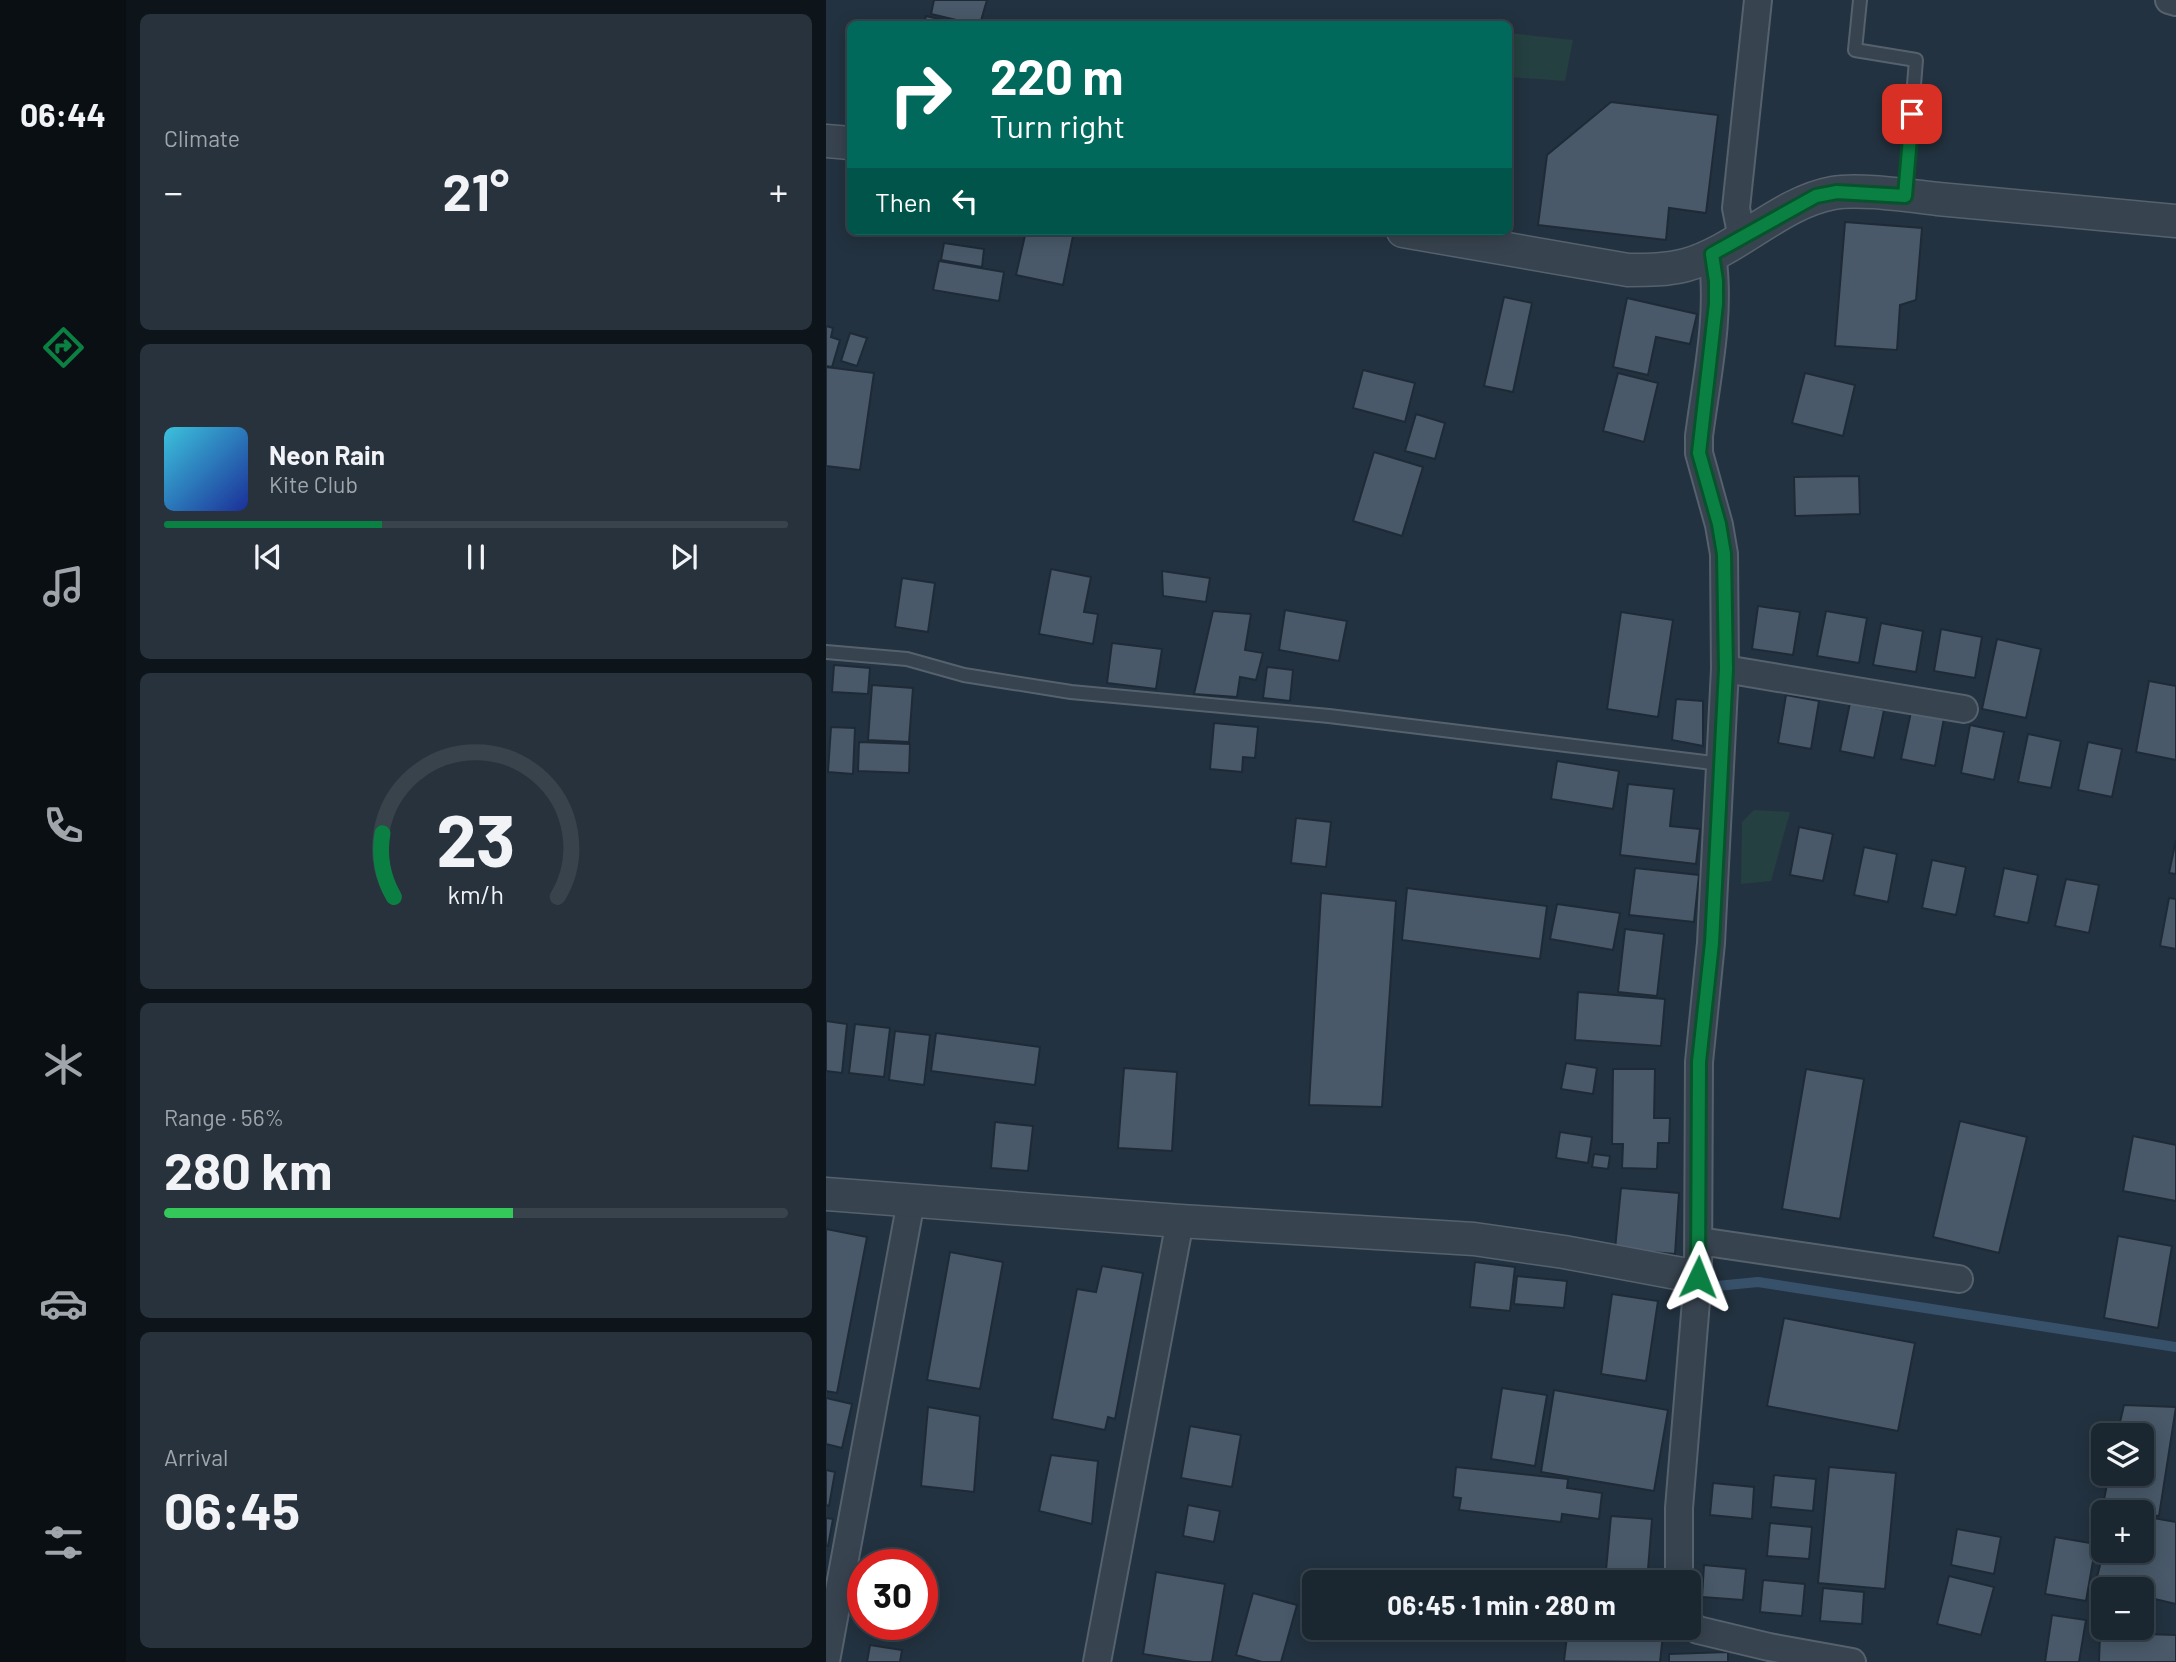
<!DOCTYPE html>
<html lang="en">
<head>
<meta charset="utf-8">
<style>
  body { margin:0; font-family:Barlow,sans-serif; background:#27323c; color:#f1f3f6; height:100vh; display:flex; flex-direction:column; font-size:26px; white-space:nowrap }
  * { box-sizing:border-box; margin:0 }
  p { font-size:23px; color:#9fa5ab }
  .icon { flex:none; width:38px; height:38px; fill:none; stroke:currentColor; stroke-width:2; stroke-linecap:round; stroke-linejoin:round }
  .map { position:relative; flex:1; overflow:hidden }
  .panel { display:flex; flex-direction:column; gap:14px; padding:14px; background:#0e151a; width:700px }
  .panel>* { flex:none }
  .banner { position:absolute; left:21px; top:21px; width:665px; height:214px; border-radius:10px; box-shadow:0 4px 18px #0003,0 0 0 2px #38434c; background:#00695c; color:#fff; overflow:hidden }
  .tools { position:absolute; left:1265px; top:1423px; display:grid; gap:14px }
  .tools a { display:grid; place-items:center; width:63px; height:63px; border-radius:10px; background:#1a2630; box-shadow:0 4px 18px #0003,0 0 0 2px #38434c; font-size:35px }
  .speed { position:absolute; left:21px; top:1549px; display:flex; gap:14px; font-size:35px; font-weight:700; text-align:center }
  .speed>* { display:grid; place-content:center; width:91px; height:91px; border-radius:50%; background:#1a2630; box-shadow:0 4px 18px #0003,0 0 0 2px #38434c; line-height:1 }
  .speed .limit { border:10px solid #d22; background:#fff; color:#111 }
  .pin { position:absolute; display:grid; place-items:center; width:60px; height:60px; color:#fff; margin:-30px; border-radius:14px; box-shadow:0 4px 10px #0006 }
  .me { position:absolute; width:77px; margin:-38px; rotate:2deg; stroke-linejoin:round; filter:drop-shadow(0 0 5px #0008) }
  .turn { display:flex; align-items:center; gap:24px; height:147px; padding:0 28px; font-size:32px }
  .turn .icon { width:91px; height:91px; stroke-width:2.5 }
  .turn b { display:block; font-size:49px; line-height:60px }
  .then { display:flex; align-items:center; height:66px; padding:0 28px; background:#0003; gap:14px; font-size:26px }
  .big { font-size:52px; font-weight:700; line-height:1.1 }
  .panel .card { flex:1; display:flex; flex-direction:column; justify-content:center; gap:10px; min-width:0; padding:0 24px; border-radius:10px; background:#27323c }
  .panel .dial { align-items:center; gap:0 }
  .dial svg { height:182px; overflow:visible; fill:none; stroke:#38434c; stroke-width:7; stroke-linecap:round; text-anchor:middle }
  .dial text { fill:#f1f3f6; stroke:none }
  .song { display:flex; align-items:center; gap:21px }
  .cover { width:84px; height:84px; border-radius:10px; background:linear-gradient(135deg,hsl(190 70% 55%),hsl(230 70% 35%)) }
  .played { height:7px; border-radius:4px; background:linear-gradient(90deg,#0b8043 35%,#38434c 35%) }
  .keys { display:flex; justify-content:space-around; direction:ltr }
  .heat { display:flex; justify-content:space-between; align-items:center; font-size:38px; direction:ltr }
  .charge { height:10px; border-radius:5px; background:linear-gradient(90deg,#34c759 56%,#38434c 0) }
  .trip { position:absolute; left:476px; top:1570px; width:399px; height:70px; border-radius:10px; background:#1a2630; box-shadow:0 4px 18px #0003,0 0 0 2px #38434c; font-weight:700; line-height:70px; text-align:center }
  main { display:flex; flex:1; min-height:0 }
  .dock { display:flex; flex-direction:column; width:126px; justify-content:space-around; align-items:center; background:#0a0f13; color:#9fa5ab }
  .dock .icon { width:49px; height:49px }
  .dock .active { color:#0b8043 }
  .dock b { font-size:32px; color:#f1f3f6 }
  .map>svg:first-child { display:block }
  .green { fill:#254040 }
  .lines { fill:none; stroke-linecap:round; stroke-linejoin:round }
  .stream { stroke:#37516a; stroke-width:10 }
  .building { fill:#495969; stroke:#1e2a36; stroke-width:2 }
  .service-casing { stroke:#55616d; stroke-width:16 }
  .minor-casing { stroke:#55616d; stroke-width:30 }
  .tertiary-casing { stroke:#55616d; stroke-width:35 }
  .service { stroke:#37434f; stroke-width:12 }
  .minor { stroke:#37434f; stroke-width:26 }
  .tertiary { stroke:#37434f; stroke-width:32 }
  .route-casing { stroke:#07532c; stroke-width:18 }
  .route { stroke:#0b8043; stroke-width:12 }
</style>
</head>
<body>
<main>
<nav class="dock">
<b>06:44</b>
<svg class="icon active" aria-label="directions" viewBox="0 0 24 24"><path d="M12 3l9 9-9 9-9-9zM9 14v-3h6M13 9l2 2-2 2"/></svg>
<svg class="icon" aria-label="music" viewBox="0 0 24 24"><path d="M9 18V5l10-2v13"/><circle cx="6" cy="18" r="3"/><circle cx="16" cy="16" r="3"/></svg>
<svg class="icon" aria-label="phone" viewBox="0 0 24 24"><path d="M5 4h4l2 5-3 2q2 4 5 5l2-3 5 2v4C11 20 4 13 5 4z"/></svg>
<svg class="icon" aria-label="climate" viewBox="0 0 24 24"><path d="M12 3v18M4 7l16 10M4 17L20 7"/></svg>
<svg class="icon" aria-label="car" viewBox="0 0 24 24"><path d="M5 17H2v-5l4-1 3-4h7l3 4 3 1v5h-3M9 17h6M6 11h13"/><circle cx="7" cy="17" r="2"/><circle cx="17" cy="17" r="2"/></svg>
<svg class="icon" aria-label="filters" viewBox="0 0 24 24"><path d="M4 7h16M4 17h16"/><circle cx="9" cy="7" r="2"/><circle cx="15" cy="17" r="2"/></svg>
</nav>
<section class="panel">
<div class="card"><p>Climate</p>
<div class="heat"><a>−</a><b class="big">21°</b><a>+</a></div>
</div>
<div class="card">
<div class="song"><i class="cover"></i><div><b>Neon Rain</b><p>Kite Club</p></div></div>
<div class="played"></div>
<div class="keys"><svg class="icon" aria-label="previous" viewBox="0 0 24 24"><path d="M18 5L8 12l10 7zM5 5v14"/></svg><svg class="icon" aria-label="pause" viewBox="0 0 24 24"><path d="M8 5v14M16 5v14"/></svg><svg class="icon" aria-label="next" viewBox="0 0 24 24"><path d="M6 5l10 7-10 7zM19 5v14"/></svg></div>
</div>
<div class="card dial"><svg viewBox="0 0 100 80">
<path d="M14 69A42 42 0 1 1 86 69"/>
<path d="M14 69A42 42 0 0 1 9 41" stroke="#0b8043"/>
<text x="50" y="56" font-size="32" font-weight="700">23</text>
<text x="50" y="72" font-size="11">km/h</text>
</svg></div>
<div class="card"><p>Range · 56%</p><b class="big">280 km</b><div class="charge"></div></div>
<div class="card"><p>Arrival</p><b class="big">06:45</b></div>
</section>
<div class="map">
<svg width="1350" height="1662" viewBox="0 0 1350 1662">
  <rect width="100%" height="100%" fill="#233240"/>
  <g class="green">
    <polygon points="683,33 747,40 739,81 683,77"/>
    <polygon points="928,810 964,812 945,881 915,884 916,822"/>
  </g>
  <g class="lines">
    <polyline class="stream" points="891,1286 932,1282 1350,1347"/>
  </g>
  <g class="building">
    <polygon points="108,0 161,0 154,24 147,24 105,14"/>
    <polygon points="100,16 135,24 98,24"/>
    <polygon points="785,102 892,115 880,213 843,208 840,240 712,225 721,155"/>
    <polygon points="1019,222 1096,228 1090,300 1074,305 1071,350 1009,346"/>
    <polygon points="200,231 248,231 237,285 190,275"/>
    <polygon points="118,243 158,249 156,267 115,260"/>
    <polygon points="113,261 178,272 173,301 107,290"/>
    <polygon points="678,297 706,303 687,392 658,386"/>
    <polygon points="801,298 871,314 864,344 830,337 822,375 787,367"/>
    <polygon points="0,326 7,328 5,337 14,340 6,367 0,366"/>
    <polygon points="24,333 41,338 31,366 15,361"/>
    <polygon points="0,367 48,373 34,470 0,466"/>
    <polygon points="537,370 589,383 579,422 527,408"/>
    <polygon points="792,373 832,383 818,442 777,431"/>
    <polygon points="979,373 1029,385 1017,436 966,423"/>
    <polygon points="590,414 619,423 609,459 579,451"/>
    <polygon points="548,452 597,467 576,536 527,521"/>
    <polygon points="1033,476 1034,514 969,516 968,477"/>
    <polygon points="225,569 265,577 258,612 272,614 267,644 213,634"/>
    <polygon points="336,571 384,578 380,602 337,596"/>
    <polygon points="76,578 109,583 102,632 69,627"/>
    <polygon points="932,606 974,612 967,655 926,649"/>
    <polygon points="459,610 521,621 513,661 453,650"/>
    <polygon points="387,611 425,614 419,650 437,653 430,680 414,677 411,697 368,694"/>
    <polygon points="1000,611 1041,618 1033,663 991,656"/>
    <polygon points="795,612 847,620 832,717 781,709"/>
    <polygon points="1055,623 1097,631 1090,672 1047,665"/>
    <polygon points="1115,629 1156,637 1149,678 1108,671"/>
    <polygon points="1171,639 1215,649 1200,718 1156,709"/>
    <polygon points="286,643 336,649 330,689 281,683"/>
    <polygon points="8,665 44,668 42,694 6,692"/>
    <polygon points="441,667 467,670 464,701 437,698"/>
    <polygon points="1323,681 1350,686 1350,760 1310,752"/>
    <polygon points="46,685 87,688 83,742 42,740"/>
    <polygon points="960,695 993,701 985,749 952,743"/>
    <polygon points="850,699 877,701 877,746 846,740"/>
    <polygon points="1024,703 1058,710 1048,758 1014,751"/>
    <polygon points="1085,712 1118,718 1109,766 1075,759"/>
    <polygon points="388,723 432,727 429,758 417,757 416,772 384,769"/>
    <polygon points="1144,725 1178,732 1168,780 1135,773"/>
    <polygon points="5,727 29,728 27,774 2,772"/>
    <polygon points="1202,734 1235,741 1225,788 1192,782"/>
    <polygon points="33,742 84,744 83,773 32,771"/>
    <polygon points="1262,742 1296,749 1286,797 1252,790"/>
    <polygon points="731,761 793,771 787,809 725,799"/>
    <polygon points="802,784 848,789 844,826 874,829 870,864 794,855"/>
    <polygon points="470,818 505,822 500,867 465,863"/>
    <polygon points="973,827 1007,834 997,881 964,875"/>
    <polygon points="1350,840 1350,874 1343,873"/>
    <polygon points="1038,847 1071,854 1062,902 1028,895"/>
    <polygon points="1106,860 1140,867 1130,915 1096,908"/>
    <polygon points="809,868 873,875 868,922 803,915"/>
    <polygon points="1178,868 1212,875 1202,923 1168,916"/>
    <polygon points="1240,879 1273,885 1263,933 1229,926"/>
    <polygon points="581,888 721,906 714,959 576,940"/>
    <polygon points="495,893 570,901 556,1107 483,1105"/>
    <polygon points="1343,898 1350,899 1350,949 1334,946"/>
    <polygon points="731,904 794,913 787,950 724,939"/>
    <polygon points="799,929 838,934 831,996 792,992"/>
    <polygon points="752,992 839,999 835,1046 749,1040"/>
    <polygon points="0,1021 21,1024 16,1073 0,1071"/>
    <polygon points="29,1024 64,1028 58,1077 23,1073"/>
    <polygon points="69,1031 104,1035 98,1085 63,1080"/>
    <polygon points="110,1033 214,1047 209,1085 105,1071"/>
    <polygon points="740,1063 771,1068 767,1094 735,1089"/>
    <polygon points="298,1068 351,1072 346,1151 292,1148"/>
    <polygon points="787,1069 829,1069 828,1118 844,1118 843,1143 832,1143 831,1169 796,1168 797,1144 786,1144"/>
    <polygon points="980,1069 1038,1079 1014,1219 956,1209"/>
    <polygon points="1134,1121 1201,1137 1173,1253 1107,1237"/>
    <polygon points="169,1122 207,1126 202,1171 165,1168"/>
    <polygon points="734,1132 766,1137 762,1163 730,1158"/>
    <polygon points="1307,1136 1350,1145 1350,1201 1297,1191"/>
    <polygon points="768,1154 784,1156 782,1169 766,1167"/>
    <polygon points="795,1188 853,1193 849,1254 789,1249"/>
    <polygon points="0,1229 41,1237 11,1393 0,1391"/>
    <polygon points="1292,1236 1346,1246 1332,1328 1278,1318"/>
    <polygon points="124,1252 177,1262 154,1389 101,1380"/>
    <polygon points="649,1262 689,1267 684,1311 644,1307"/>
    <polygon points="276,1266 317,1273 289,1419 282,1417 279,1430 226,1419 251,1289 270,1292"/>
    <polygon points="691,1276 741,1281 738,1308 688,1304"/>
    <polygon points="786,1294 832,1301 820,1381 775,1374"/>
    <polygon points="958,1318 1089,1343 1072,1431 941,1406"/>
    <polygon points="676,1388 721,1395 709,1466 665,1459"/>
    <polygon points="728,1390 842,1410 828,1491 715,1472"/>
    <polygon points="0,1398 26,1404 16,1448 0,1444"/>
    <polygon points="1298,1405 1350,1407 1333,1516 1316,1514 1316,1512 1276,1510 1283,1474 1316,1474 1316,1435 1291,1435"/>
    <polygon points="102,1407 154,1416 148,1492 95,1486"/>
    <polygon points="364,1426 415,1435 406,1487 355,1478"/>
    <polygon points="225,1455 272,1461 266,1524 213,1511"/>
    <polygon points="630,1467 742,1479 741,1488 776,1493 773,1519 736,1514 735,1522 633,1510 635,1498 627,1497"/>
    <polygon points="1003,1467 1070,1473 1059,1589 992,1583"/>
    <polygon points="0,1470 9,1472 3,1506 0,1505"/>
    <polygon points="948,1475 990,1479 987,1511 945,1507"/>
    <polygon points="887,1483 928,1487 926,1519 884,1515"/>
    <polygon points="362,1505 394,1511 388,1542 357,1536"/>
    <polygon points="785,1516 826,1519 821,1582 779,1581"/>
    <polygon points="1316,1516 1350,1522 1350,1604 1316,1596 1316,1589 1286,1589 1269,1585 1278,1549 1316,1550"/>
    <polygon points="0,1518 7,1519 2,1546 0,1546"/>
    <polygon points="944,1523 986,1527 983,1559 941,1556"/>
    <polygon points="1131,1529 1175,1537 1168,1574 1125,1565"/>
    <polygon points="1229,1537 1270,1544 1260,1601 1219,1594"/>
    <polygon points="878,1565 920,1569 917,1600 876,1597"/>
    <polygon points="330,1572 399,1584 386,1662 367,1662 317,1654"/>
    <polygon points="1123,1576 1168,1587 1155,1635 1111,1624"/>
    <polygon points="937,1580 979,1584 976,1616 934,1612"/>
    <polygon points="997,1588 1038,1592 1036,1624 994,1621"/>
    <polygon points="427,1593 471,1605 455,1662 436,1662 410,1655"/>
    <polygon points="1275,1603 1278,1603 1278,1628 1316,1628 1316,1604 1321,1604 1320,1634 1350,1635 1350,1662 1273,1662"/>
    <polygon points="1226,1615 1260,1620 1253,1662 1219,1662"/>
    <polygon points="742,1628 777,1628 837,1634 834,1662 738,1661"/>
    <polygon points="44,1645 76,1650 74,1662 41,1662"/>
    <polygon points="902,1652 902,1662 843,1662 843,1654"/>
  </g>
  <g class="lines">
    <defs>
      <g id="service">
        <polyline points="1034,0 1029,50 1090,60 1079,196"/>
        <polyline points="0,652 81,659 138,675 245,692 503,716 895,764"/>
      </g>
      <g id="minor">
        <polyline points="1343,0 1350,2"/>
        <polyline points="916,238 910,208 932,0"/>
        <polyline points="899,669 1138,709"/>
        <polyline points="873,1241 1133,1279"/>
        <path d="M853,1582V1508L872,1277L873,1062L885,943L899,669L898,554L893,525L873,453V436C881,375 895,314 886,254"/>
        <polyline points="863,1624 872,1630 943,1647 1026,1662"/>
        <polyline points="0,1661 85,1201"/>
        <polyline points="271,1662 354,1221"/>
      </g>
      <g id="tertiary">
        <polyline points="0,141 24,143"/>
        <path d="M577,231L802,270C821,270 841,270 860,265C913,250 953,203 1007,193C1033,188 1084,196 1112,199C1192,206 1271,214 1350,221"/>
        <polyline points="0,1194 354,1221 648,1239 738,1252 872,1277"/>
      </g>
    </defs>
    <use href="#service" class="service-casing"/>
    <use href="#minor" class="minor-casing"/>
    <use href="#tertiary" class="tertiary-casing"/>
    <use href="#service" class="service"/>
    <use href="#minor" class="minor"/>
    <use href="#tertiary" class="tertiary"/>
  </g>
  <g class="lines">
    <defs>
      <polyline id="route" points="872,1277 873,1062 886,943 900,669 898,554 893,524 873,453 890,304 890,281 886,254 990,196 1011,192 1079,196 1086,114"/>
    </defs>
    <use href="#route" class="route-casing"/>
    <use href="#route" class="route"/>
  </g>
</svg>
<div class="tools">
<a><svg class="icon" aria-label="layers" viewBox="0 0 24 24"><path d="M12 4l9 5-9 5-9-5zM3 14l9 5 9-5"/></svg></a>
<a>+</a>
<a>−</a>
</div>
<div class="speed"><div class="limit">30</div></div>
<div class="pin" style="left:1086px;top:114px;background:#d93025"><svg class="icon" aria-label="arrive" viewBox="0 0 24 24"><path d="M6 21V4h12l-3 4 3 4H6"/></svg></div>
<svg class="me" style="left:872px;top:1277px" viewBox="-20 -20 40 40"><path d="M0-17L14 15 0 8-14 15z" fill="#0b8043" stroke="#fff" stroke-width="4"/></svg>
<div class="trip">06:45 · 1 min · 280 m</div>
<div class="banner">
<div class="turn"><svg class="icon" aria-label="right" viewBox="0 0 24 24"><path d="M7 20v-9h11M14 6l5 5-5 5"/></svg><div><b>220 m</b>Turn right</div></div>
<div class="then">Then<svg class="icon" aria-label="left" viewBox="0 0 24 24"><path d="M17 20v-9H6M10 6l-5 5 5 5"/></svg></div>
</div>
</div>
</main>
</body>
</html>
